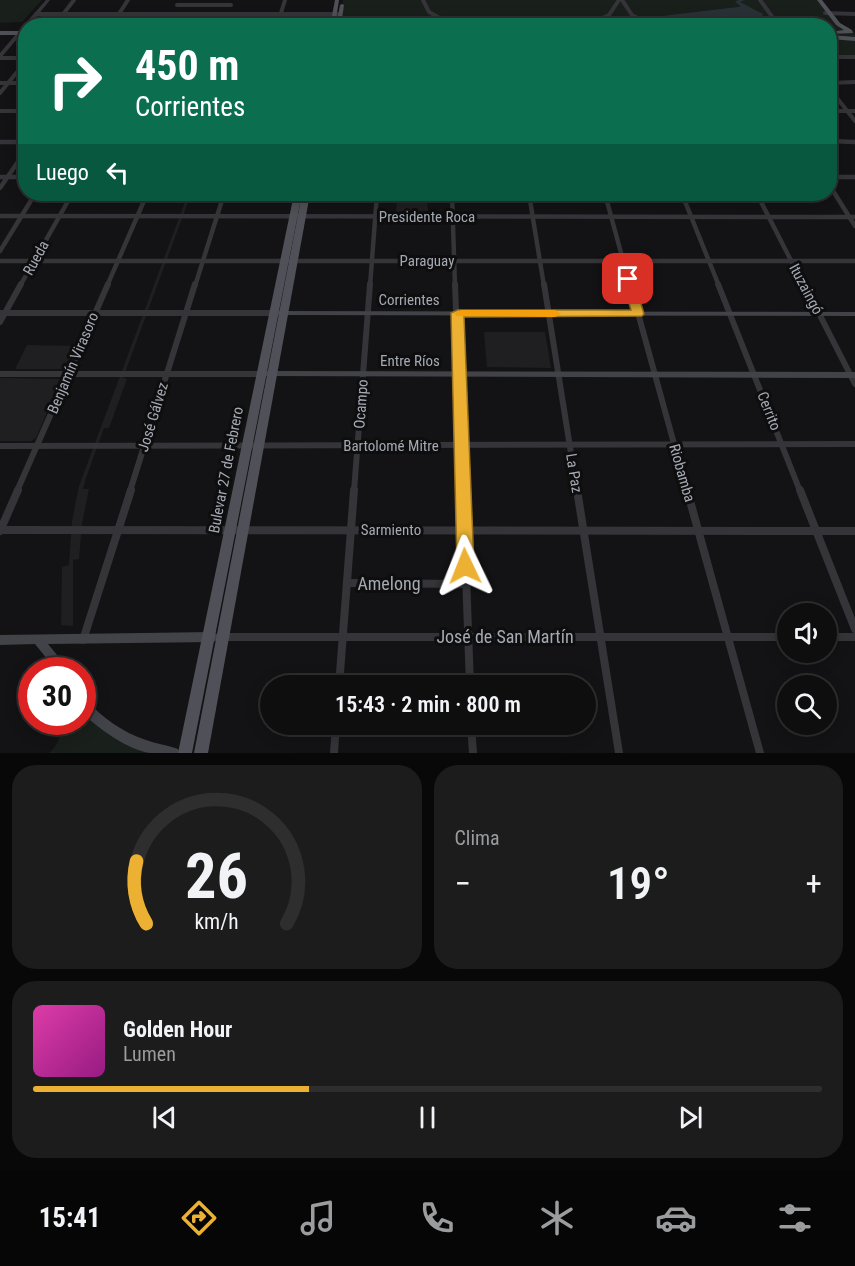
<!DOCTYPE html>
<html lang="es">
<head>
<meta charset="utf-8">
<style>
  body { margin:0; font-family:"Roboto Condensed",sans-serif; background:#1c1c1d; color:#f1f3f6; height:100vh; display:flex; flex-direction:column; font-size:22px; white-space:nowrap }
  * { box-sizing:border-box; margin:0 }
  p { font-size:20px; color:#9b9c9e }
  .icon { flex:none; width:33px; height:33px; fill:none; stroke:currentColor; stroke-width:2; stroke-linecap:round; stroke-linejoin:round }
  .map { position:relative; height:753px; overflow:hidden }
  .side { display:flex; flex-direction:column; gap:12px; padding:12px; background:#080808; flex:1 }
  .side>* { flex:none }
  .banner { position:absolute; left:18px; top:18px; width:819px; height:183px; border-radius:24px; box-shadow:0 3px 15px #0003,0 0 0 2px #2e2e2f; background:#0b6e4f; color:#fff; overflow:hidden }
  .controls { position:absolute; left:777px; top:603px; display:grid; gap:12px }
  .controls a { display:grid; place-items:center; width:60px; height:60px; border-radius:50%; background:#0e0e0f; box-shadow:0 3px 15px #0003,0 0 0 2px #2e2e2f; font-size:30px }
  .speed { position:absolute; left:18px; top:657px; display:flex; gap:12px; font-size:30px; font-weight:700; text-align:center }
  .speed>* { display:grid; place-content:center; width:78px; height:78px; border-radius:50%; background:#0e0e0f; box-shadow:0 3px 15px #0003,0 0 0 2px #2e2e2f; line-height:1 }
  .speed .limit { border:9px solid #d22; background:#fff; color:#111 }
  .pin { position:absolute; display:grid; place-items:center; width:51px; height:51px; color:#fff; margin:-26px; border-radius:12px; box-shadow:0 3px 9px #0006 }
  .me { position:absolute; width:66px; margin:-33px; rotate:358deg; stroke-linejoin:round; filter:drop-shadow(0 0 4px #0008) }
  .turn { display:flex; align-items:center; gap:21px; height:126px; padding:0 18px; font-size:27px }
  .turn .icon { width:78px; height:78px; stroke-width:2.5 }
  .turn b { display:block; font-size:42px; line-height:51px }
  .then { display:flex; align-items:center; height:57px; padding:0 18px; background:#0003; gap:12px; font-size:22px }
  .big { font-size:45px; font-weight:600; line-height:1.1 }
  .side .tile { flex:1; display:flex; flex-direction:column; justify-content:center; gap:9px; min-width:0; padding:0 21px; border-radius:24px; background:#1c1c1d }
  .side .dial { align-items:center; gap:0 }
  .dial svg { height:156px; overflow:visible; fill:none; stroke:#2e2e2f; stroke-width:7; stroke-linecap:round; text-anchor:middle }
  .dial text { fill:#f1f3f6; stroke:none }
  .song { display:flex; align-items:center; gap:18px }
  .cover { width:72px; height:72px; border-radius:9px; background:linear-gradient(135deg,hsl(320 70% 55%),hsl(310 70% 35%)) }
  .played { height:6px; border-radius:3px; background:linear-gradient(90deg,#ecb133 35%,#2e2e2f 35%) }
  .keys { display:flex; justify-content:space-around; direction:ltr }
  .heat { display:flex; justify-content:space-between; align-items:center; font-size:33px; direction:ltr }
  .side .tiles { flex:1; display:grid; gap:12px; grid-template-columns:1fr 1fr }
  .tile:last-child { grid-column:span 2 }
  .trip { position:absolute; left:260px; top:675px; width:336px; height:60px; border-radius:30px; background:#0e0e0f; box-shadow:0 3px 15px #0003,0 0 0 2px #2e2e2f; font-weight:600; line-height:60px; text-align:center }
  .tab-bar { display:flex; height:96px; justify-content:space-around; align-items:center; background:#060606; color:#9b9c9e }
  .tab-bar .icon { width:42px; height:42px }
  .tab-bar .on { color:#ecb133 }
  .tab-bar b { font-size:27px; color:#f1f3f6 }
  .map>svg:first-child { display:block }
  .built { fill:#1f1f21 }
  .green { fill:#191f1a }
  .water { fill:#293137 }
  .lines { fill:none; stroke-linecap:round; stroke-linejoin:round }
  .minor-far3 { stroke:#343439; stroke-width:4 }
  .minor-far2 { stroke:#343439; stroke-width:4.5 }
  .minor-far1 { stroke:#343439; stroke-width:6 }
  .minor { stroke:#343439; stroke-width:8 }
  .tertiary { fill:#343439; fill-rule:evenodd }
  .secondary { fill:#424349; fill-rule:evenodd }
  .primary { fill:#505158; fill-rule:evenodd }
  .route { fill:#ecb133; stroke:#997321; stroke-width:1.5 }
  .slow { fill:#f59e0b }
  .labels { text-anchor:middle; stroke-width:6; stroke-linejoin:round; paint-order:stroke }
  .street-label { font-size:15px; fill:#a4a9b4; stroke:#0e0e0f }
  .near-street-label { font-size:18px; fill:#a4a9b4; stroke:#0e0e0f }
</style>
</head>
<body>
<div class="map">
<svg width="855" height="753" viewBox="0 0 855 753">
  <rect width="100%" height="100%" fill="#131214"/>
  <g class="built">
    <polygon points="188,194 191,194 123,378 127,379 109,428 104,428 86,478 83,489 89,489 82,523 79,559 73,560 73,626 61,625 62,567 69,565 72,521 79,486"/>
    <polygon points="397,194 427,194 428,214 396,214"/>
    <polygon points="484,332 545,332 551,368 487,367"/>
    <polygon points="27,345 76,346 65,369 15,369"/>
    <polygon points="0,378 61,379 36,438 31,441 0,441"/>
  </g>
  <g class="green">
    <polygon points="0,0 42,0 22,22 0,23"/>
    <polygon points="343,0 819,0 838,24 855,33 855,57 830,57 830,26 338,26"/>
    <path d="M83,704L108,729L174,753H49C60,744 60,735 61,722H82Z"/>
  </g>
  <polygon class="water" points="738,0 745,0 740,2 763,14 758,24 695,26 679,20 673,22 684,25 667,24 671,20 662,16 738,7 741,6 735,2"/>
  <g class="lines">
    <g class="minor-far3">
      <polyline points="423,0 429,12 454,26"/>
      <polyline points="622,0 632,15 651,26"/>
      <polyline points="760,0 779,26"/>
      <polyline points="177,5 231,5"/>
      <polyline points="825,13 855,14"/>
      <polyline points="36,14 338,14"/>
      <polyline points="167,23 223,23"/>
      <polyline points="54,26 74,0"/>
      <polyline points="82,26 90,14"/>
      <polyline points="111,26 128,0"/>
      <polyline points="277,26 285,0"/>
      <polyline points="585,26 609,15 619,0"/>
      <polyline points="0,56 17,36"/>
      <polyline points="830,57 855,57"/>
      <polyline points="0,58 26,58"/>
      <polyline points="0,83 26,83"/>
      <polyline points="830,83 855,82"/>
      <polyline points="830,89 855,121"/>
      <polyline points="0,93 26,61"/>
      <polyline points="0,111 26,111"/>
      <polyline points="830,111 855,111"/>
    </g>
    <g class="minor-far2">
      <polyline points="830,141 855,142"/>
      <polyline points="0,142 26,142"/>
      <polyline points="0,177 26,177"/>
      <polyline points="830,177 855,177"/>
      <polyline points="830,186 855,226"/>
      <polyline points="0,188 26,150"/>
      <polyline points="452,194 455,286"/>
      <polyline points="529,194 544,286"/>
      <polyline points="605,194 630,286"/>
      <polyline points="682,194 719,286"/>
      <polyline points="757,194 804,286"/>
      <polyline points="0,216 855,217"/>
      <polyline points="0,251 35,194"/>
      <polyline points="0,261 855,261"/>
      <polyline points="20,286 72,194"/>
      <polyline points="107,286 147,194"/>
      <polyline points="195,286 224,194"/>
      <polyline points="370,286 377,194"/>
    </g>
    <g class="minor-far1">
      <polyline points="455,284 463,491"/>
      <polyline points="544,284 577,491"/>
      <polyline points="630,284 687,491"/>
      <polyline points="718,284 800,491"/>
      <polyline points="804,284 855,384"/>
      <polyline points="0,313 274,313"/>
      <polyline points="0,322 21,284"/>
      <polyline points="0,374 262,374"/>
      <polyline points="0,446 855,444"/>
      <polyline points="17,491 108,284"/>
      <polyline points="130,491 195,284"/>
      <polyline points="354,491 370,284"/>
    </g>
    <g class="minor">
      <polyline points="463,490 470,686"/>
      <polyline points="577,490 619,753"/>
      <polyline points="687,490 760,753"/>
      <polyline points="800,490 855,629"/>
      <polyline points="0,530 855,531"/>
      <polyline points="0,531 18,490"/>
      <polyline points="347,583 466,584"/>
      <polyline points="223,637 788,637"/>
      <polyline points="826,637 855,637"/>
      <polyline points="83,640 131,490"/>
      <polyline points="339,686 354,490"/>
      <polyline points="471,724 473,753"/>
      <polyline points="334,753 336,724"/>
    </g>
    <polygon class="tertiary" points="46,0 50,0 29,26 26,26 26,29 19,37 15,37 15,35"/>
    <g class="secondary">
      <polygon points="276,311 855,312 855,316 279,315 275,313"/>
      <polygon points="262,371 855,372 855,378 259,376 258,374 259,372"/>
      <polygon points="213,632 217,634 218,637 217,640 213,642 48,644 66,666 67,670 56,670 35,644 0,645 0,635"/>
      <path d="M82,699L86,700C103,718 122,732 146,740C156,744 168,745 178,749L180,753C171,753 161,753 151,753C129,751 98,728 82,713Z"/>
    </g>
    <g class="primary">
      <polygon points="335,0 339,0 335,26 330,26"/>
      <polygon points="817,0 822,0 840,23 852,30 853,33 830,34 830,32 844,30 836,25"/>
      <polygon points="342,4 344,5 341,26 336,26 340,5"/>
      <rect x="0" y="31" width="26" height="4"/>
      <polygon points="830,35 855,37 855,41 830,39"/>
      <polygon points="294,194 302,194 192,753 178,753"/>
      <polygon points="302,194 310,194 208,753 194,753"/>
    </g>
  </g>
  <polygon class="route" points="628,275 634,279 644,314 642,316 464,317 474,566 471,571 465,573 459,571 457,566 451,313 458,310 631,310 622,279"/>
  <polygon class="slow" points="461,310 555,310 561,314 555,317 456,316 455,313"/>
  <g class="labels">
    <g class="street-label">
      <text x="427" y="222">Presidente Roca</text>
      <text transform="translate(36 258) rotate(-61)" y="5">Rueda</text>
      <text x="427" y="266">Paraguay</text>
      <text transform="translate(806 289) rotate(62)" y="5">Ituzaingó</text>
      <text x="409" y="305">Corrientes</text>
      <text x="410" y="366">Entre Ríos</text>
      <text transform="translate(73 363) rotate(-67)" y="5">Benjamín Virasoro</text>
      <text transform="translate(361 404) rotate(-86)" y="5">Ocampo</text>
      <text transform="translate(769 411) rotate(68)" y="5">Cerrito</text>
      <text transform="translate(153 417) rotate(-73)" y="5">José Gálvez</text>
      <text x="391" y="451">Bartolomé Mitre</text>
      <text transform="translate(226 470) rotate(-79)" y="5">Bulevar 27 de Febrero</text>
      <text transform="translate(574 473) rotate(81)" y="5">La Paz</text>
      <text transform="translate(682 473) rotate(74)" y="5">Riobamba</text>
      <text x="391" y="535">Sarmiento</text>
    </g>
    <g class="near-street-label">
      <text x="389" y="590">Amelong</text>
      <text x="505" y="643">José de San Martín</text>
    </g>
  </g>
</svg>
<div class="controls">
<a><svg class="icon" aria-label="sound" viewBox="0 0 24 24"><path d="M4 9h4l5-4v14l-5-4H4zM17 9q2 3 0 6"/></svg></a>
<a><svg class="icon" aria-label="search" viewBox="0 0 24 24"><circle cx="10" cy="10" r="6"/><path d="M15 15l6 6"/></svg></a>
</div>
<div class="speed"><div class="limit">30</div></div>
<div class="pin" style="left:628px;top:279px;background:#d93025"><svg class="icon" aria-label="arrive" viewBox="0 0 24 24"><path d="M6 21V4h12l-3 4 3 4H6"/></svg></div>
<svg class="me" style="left:465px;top:566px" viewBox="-20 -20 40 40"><path d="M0-17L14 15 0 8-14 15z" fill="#ecb133" stroke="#fff" stroke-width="4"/></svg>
<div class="trip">15:43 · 2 min · 800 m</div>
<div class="banner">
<div class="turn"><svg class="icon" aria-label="right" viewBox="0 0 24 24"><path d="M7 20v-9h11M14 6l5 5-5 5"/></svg><div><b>450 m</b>Corrientes</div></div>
<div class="then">Luego<svg class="icon" aria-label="left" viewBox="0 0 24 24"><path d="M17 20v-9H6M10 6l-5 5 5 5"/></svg></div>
</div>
</div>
<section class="side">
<div class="tiles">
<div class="tile dial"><svg viewBox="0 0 100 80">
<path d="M14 69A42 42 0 1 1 86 69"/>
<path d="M14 69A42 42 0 0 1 9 37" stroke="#ecb133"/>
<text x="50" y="56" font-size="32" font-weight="700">26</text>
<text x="50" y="72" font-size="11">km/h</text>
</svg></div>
<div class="tile"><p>Clima</p>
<div class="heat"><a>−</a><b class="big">19°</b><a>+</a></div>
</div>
<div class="tile">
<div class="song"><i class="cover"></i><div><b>Golden Hour</b><p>Lumen</p></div></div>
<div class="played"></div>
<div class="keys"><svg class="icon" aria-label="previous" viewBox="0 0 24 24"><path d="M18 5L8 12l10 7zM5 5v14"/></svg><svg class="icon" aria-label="pause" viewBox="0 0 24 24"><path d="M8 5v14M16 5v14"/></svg><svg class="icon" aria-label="next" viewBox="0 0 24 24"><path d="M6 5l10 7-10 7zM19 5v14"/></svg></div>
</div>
</div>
</section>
<nav class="tab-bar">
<b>15:41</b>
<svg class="icon on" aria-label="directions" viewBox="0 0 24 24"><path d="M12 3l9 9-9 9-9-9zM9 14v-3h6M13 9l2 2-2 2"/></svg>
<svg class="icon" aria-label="music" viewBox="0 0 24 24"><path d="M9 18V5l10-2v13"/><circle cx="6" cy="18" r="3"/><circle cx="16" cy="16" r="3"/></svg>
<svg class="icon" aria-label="phone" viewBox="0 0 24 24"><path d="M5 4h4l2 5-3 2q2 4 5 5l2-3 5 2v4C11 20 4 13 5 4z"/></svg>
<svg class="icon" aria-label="climate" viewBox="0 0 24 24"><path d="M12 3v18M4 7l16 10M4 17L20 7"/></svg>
<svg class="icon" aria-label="car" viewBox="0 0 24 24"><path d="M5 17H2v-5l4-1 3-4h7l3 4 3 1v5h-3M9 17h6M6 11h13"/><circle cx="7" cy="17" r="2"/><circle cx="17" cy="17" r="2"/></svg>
<svg class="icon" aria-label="filters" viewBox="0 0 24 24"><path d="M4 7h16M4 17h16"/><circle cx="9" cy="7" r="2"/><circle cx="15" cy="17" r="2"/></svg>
</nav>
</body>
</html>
